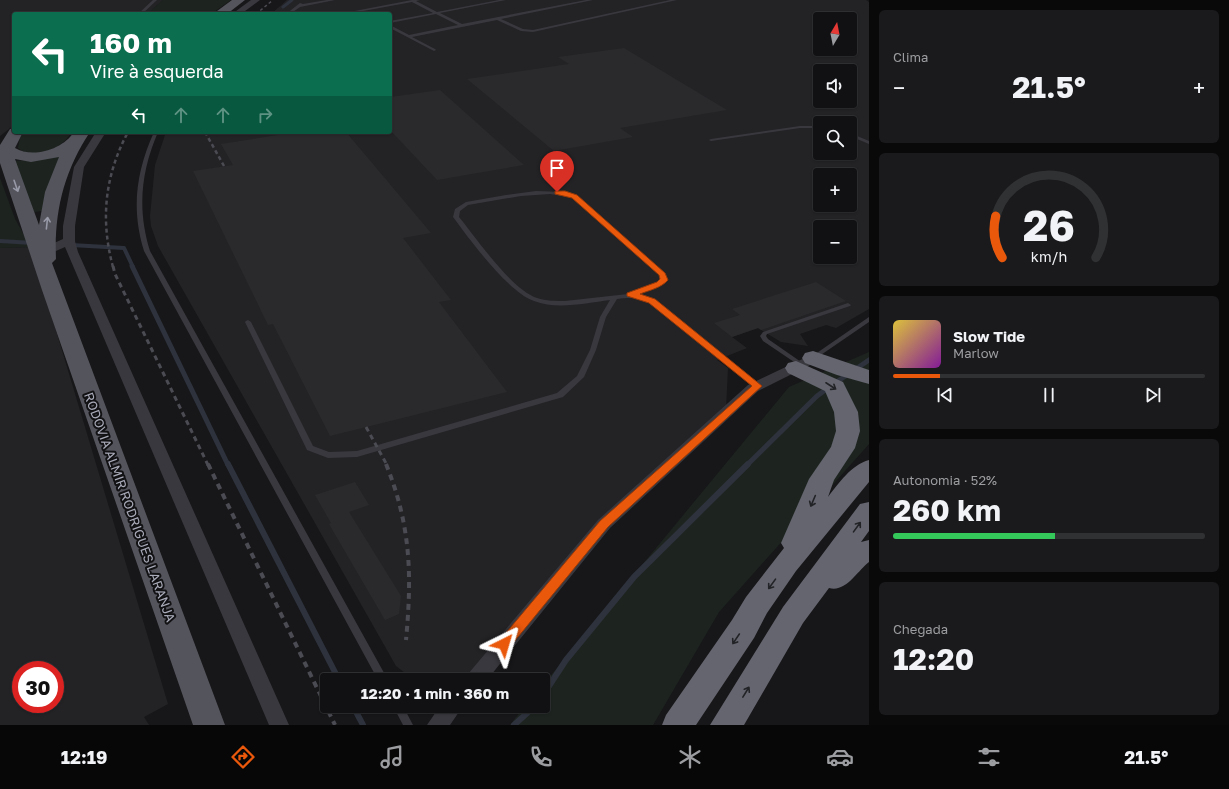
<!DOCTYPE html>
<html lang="pt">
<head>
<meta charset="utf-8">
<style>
  body { margin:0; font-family:"Golos Text",sans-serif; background:#1a1a1c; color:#f1f3f6; height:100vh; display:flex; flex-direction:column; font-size:15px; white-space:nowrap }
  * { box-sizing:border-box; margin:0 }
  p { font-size:13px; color:#9c9da0 }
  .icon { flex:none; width:22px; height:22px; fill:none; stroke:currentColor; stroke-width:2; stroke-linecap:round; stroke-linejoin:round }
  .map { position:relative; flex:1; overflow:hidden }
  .details { display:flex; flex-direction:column; gap:10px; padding:10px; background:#09090a; width:360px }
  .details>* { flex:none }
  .top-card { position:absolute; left:12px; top:12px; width:380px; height:122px; border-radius:4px; box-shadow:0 1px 3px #0004,0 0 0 1px #303133; background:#0b6e4f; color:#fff; overflow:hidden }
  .needle { width:26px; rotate:10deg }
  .fabs { position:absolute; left:813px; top:12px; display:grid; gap:8px }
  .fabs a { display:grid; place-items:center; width:44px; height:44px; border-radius:4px; background:#111113; box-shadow:0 1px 3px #0004,0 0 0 1px #303133; font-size:20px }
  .speed { position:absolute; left:12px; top:661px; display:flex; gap:8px; font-size:20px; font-weight:700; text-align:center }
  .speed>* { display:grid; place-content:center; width:52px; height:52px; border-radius:50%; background:#111113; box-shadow:0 1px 3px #0004,0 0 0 1px #303133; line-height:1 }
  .speed .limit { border:6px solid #d22; background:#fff; color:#111 }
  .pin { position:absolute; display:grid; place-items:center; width:34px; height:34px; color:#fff; margin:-41px -17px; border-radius:50% 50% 50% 0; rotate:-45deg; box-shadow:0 0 4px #0007 }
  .pin .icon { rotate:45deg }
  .me { position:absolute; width:44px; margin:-22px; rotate:40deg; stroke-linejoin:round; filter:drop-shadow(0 0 3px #0008) }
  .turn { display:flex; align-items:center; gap:14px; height:84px; padding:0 12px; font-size:18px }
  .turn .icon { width:52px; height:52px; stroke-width:2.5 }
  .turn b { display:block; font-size:28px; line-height:34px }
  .lanes { display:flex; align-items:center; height:38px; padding:0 12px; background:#0003; justify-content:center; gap:20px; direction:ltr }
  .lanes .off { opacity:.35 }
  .big { font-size:30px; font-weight:700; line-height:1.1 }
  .details .widget { flex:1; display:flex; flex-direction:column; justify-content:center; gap:6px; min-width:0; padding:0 14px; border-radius:6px; background:#1a1a1c }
  .details .dial { align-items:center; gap:0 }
  .dial svg { height:104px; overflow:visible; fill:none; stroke:#303133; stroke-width:7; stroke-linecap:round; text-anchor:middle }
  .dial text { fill:#f1f3f6; stroke:none }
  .song { display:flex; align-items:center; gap:12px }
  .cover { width:48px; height:48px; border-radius:6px; background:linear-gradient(135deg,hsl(50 70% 55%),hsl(290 70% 35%)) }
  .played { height:4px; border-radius:2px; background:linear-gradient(90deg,#ea580c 15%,#303133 15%) }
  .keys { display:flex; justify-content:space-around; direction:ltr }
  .heat { display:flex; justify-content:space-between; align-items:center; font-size:22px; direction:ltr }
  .charge { height:6px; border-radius:3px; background:linear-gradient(90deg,#34c759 52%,#303133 0) }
  .trip { position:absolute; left:320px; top:673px; width:230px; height:40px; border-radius:4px; background:#111113; box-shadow:0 1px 3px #0004,0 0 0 1px #303133; font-weight:700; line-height:40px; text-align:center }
  .tabs { display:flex; height:64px; justify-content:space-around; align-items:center; background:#070708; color:#9c9da0 }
  .tabs .icon { width:28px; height:28px }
  .tabs .on { color:#ea580c }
  .tabs b { font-size:18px; color:#f1f3f6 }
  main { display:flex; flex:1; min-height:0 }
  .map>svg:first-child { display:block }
  .built { fill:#232326; fill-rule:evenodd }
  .green { fill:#1d241f }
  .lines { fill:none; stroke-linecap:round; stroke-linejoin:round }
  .stream-far3 { stroke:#2d323d; stroke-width:3 }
  .stream-far2 { stroke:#2d323d; stroke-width:4 }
  .stream-far1 { stroke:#2d323d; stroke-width:5 }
  .stream { stroke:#2d323d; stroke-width:6 }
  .building { fill:#2a2a2d }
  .lane { fill:#38383e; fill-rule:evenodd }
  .street { fill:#38383e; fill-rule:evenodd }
  .primary { fill:#54545d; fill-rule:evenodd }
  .highway { fill:#64656f; fill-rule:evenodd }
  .rail-far3 { stroke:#4b4b53; stroke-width:1.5; stroke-dasharray:3 2.5; stroke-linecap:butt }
  .rail-far2 { stroke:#4b4b53; stroke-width:2.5; stroke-dasharray:4 3; stroke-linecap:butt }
  .rail-far1 { stroke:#4b4b53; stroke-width:3; stroke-dasharray:5 4; stroke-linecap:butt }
  .rail { stroke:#4b4b53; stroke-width:4; stroke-dasharray:6 5; stroke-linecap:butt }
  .oneway { stroke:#989aa7 }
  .oneway2 { stroke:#222326 }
  .route { fill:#ea580c; stroke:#983908 }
  .labels { text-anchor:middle; stroke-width:4; stroke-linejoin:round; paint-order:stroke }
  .street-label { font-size:13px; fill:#a9abb9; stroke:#121214 }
</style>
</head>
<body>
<main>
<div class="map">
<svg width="869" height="725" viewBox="0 0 869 725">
  <rect width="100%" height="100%" fill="#171719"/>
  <g class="built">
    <polygon points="0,0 163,0 147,14 14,14 14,125 0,136"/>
    <path d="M287,0H866L869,2V309L836,328L826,325L800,334L808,346L781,342L758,328L732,337L747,348L717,360L728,368L726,409L697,434L479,666L468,673L455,678L428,680L405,673L396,666L158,246L151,226L150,216L155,165L166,132H390V14H271ZM820,19H850V49H820ZM820,71H850V101H820ZM820,123H850V153H820ZM820,175H850V205H820ZM820,227H850V257H820Z"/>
    <path d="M31,247L168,704L144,717L149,725H0V248ZM21,670H55V704H21Z"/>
  </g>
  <g class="green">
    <polygon points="163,0 231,0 211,14 147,14"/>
    <path d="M24,132H71C64,148 33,161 18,148L20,138Z"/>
    <polygon points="63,155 42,211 34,212 13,161 31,160"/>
    <polygon points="0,178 15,219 31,247 0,248"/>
    <polygon points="869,352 869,444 719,612 653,725 510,725 525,706 543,706 543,685 789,387"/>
  </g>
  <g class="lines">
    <polyline class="stream-far3" points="283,7 292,0"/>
    <g class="stream-far2">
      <polyline points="0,241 33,243"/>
      <polyline points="71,245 124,248 133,267"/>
    </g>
    <g class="stream-far1">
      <polyline points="132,266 228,465"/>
      <polyline points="835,383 869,360"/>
      <polyline points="747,465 817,396 828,388"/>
    </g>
    <g class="stream">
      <polyline points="228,464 339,680"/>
      <polyline points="543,695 566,660 634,577 748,464"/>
      <polyline points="353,706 363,725"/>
      <polyline points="514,725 535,706"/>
    </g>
  </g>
  <g class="building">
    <polygon points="624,48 727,110 620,128 633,137 554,151 467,79 569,64 558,57"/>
    <polygon points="440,90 524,165 437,180 390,130 390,97"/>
    <polygon points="296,132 346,132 431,233 403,238 451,300 439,302 507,392 330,436 273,324 268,325 193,171 233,165 221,144"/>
    <polygon points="816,282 846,301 761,330 758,328 732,337 714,323 740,315 732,309"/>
    <polygon points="355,482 369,505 349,512 401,596 399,614 385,620 329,524 331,523 315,495"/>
  </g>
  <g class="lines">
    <g class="lane">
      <polygon points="153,0 157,0 142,14 138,14"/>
      <polygon points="327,0 335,0 300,7 290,14 286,14 300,3 303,4"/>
      <polygon points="412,0 420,0 416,1 437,12 499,0 506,0 440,13 462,24 586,0 593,0 501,19 523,29 533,30 670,0 677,0 533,32 521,31 497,20 412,37 435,49 436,50 434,51 390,28 390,25 409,35 458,25 436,14 390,23 390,21 433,13 412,2 347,14 339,14"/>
      <polygon points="800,126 820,126 820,128 800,128 711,141 709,140 711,139"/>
      <path d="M154,132H158C141,172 137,209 150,251L388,680H378L144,251C131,209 136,172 154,132Z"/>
      <polygon points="850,133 869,141 869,144 850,136"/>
      <path d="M536,191L563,192L576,196L664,273L667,280L662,285L636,294L654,300L760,384L761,386L760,388H754L650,302C639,298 629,297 617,299L606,317L596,350L584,377L563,397L357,457L328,458L307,450L245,322L246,321L248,320L251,322L313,446L329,452L357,451L557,393L577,376L590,350L600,317L610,300C586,303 557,310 534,301C508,292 470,240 453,217L455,209L466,202L506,195ZM550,194L563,196L572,198L659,275L661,280L658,283L629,293L628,294L565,301C556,301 546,301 537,298C511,289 477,239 459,217L460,211L468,205L491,201L521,196Z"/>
      <polygon points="848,303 851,305 850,306 767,334 766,336 768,339 804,364 806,365 804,366 800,366 763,341 760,336 763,332"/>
      <polygon points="869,317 869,322 815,359 811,359 810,358 811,357"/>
      <polygon points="393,706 403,706 413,725 403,725"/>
    </g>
    <g class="street">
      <polygon points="251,0 260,0 241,14 232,14"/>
      <polygon points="96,132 106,132 84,167 75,226 75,241 78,252 289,725 269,725 65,247 47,255 41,251 43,248 63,239 63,226 74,167"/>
      <polygon points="813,354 818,355 820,358 818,361 758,391 610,528 487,680 465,680 468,674 598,520 748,385"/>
      <polygon points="440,706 463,706 450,725 427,725"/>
    </g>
    <g class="primary">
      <polygon points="232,0 245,0 227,14 213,14"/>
      <path d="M14,128V132H23L15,148C33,159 63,149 74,132H90C64,171 54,212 56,259L52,263L225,725H193L42,290L0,163V145L10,129ZM59,157L45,192L39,225L15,159L31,162Z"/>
    </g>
    <g class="highway">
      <polygon points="813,351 869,370 869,384 837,375 805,363 802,358 805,353"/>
      <path d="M796,361L843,382L858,412L860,431L855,448L834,480L828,497C839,483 851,465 869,460V482L796,571L767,613L754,638L696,725H662L666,715L732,620L746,597L784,548L781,543L809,479L831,447L836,431L834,412L825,391L788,373L785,368L788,363Z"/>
      <path d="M869,502V531L861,542L869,540V562C858,570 846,593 829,588L803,623L744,725H710L783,607L860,504Z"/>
    </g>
    <polyline class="rail-far3" points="256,14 273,0"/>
    <g class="rail-far2">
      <polyline points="205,132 224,166"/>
      <path d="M113,267C100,219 105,175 128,132"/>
    </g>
    <g class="rail-far1">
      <polyline points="113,266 115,274 208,465"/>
      <polyline points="366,427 387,465"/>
    </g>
    <g class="rail">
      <polyline points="208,464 335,725"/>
      <path d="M386,464C411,526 412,575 406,640"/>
    </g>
  </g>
  <defs><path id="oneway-shaft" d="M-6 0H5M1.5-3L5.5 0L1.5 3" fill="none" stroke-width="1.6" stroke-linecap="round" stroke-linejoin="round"/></defs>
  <g class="oneway">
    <use href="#oneway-shaft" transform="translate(16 186) rotate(71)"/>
    <use href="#oneway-shaft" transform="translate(47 223) rotate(-84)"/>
  </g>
  <g class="oneway2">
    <use href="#oneway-shaft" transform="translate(831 386) rotate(33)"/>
    <use href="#oneway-shaft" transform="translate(813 501) rotate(113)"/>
    <use href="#oneway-shaft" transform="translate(857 527) rotate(-54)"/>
    <use href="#oneway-shaft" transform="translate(772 584) rotate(126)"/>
    <use href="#oneway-shaft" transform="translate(736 639) rotate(124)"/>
    <use href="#oneway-shaft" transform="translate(746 692) rotate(-58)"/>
  </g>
  <path class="route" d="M555,191H565L577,195L665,273L668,280C661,288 650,290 640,294L655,299L762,386L608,527L509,648L504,649L500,648L498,644L500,640L600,521L752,386L649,303L627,296V293L657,282L660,279L659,275L572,198L555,194Z"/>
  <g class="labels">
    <g class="street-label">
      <text transform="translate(130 507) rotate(70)" y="5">RODOVIA ALMIR RODRIGUES LARANJA</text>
    </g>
  </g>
</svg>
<div class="fabs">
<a><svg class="needle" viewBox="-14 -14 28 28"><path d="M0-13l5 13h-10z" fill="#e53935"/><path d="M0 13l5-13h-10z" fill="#9c9da0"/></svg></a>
<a><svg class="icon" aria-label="sound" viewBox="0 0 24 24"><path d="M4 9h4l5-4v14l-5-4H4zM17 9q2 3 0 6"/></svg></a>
<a><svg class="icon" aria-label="search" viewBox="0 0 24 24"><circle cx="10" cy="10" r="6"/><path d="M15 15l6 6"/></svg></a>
<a>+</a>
<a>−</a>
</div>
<div class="speed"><div class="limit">30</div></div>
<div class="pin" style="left:557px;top:192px;background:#d93025"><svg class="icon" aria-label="arrive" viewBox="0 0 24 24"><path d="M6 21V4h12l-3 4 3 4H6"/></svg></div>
<svg class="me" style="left:504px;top:644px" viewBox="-20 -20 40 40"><path d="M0-17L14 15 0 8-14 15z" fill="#ea580c" stroke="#fff" stroke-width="4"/></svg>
<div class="trip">12:20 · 1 min · 360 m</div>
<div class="top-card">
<div class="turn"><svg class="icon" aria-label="left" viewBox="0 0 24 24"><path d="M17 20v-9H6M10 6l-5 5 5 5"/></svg><div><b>160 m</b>Vire à esquerda</div></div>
<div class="lanes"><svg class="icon" aria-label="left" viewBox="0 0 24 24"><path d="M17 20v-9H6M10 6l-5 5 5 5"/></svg><svg class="icon off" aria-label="ahead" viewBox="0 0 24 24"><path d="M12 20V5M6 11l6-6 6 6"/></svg><svg class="icon off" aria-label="ahead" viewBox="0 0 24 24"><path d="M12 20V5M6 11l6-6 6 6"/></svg><svg class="icon off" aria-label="right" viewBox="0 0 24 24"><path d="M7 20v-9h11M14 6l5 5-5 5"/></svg></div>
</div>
</div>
<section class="details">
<div class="widget"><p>Clima</p>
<div class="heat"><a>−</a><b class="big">21.5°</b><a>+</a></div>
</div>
<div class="widget dial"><svg viewBox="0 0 100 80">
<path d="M14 69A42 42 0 1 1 86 69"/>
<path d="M14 69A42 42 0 0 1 9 37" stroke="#ea580c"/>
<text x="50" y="56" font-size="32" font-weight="700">26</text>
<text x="50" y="72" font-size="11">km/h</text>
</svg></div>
<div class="widget">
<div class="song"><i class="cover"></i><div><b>Slow Tide</b><p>Marlow</p></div></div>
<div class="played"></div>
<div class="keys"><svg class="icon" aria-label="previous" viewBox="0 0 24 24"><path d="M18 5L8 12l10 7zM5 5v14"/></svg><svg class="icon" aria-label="pause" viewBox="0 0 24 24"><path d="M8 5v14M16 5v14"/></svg><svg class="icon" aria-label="next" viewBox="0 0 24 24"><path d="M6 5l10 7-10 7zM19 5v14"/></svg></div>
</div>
<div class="widget"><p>Autonomia · 52%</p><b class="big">260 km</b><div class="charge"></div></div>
<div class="widget"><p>Chegada</p><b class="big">12:20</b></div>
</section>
</main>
<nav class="tabs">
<b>12:19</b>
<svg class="icon on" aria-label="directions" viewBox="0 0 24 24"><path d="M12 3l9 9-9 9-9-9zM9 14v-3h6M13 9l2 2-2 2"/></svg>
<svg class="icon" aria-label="music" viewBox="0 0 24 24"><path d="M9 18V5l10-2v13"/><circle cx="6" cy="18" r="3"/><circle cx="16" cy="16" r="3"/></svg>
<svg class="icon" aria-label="phone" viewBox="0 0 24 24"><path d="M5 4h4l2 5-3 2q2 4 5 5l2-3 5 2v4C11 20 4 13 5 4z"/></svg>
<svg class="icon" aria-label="climate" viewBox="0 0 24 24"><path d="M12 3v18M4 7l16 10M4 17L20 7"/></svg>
<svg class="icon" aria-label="car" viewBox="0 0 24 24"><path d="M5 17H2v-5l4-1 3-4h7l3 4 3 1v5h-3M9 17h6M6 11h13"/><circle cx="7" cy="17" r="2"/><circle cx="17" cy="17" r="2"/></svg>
<svg class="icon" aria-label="filters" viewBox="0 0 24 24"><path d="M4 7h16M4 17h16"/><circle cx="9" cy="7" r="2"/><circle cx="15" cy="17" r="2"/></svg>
<b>21.5°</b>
</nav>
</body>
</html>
